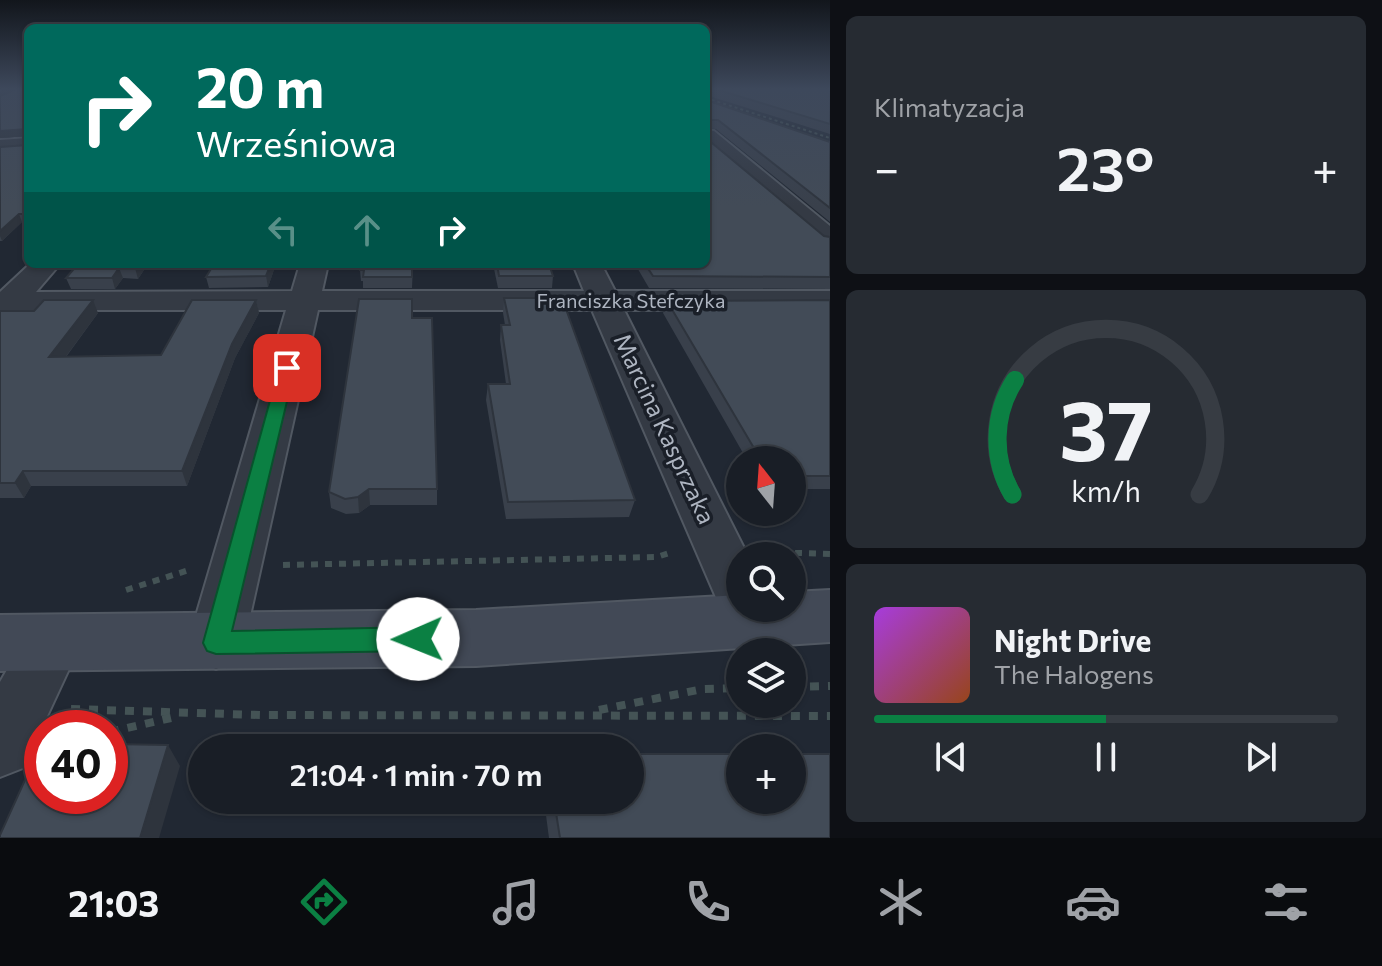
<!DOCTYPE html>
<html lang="pl">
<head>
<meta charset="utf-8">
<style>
  body { margin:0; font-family:Commissioner,sans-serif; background:#262b32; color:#f1f3f6; height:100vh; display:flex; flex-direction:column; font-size:30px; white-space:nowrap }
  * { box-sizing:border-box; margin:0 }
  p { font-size:26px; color:#9fa2a7 }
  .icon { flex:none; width:44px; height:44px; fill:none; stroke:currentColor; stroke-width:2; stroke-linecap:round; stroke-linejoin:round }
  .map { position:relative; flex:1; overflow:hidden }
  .sheet { display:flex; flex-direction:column; gap:16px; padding:16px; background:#0e1015; width:552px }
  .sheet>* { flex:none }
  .top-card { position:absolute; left:24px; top:24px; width:686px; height:244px; border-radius:12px; box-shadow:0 2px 6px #0004,0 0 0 2px #373c43; background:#00695c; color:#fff; overflow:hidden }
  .needle { width:52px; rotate:343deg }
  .tools { position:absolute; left:726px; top:446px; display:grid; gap:16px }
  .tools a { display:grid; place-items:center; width:80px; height:80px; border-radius:50%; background:#191e26; box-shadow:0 2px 6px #0004,0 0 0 2px #373c43; font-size:40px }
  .speed { position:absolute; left:24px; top:710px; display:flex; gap:16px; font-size:40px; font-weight:700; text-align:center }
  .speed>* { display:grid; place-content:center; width:104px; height:104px; border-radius:50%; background:#191e26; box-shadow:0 2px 6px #0004,0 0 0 2px #373c43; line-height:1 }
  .speed .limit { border:12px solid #d22; background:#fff; color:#111 }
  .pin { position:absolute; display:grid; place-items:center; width:68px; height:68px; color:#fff; margin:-34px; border-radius:16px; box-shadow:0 4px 12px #0006 }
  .me { position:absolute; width:88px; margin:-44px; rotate:269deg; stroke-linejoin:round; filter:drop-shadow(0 0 6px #0008) }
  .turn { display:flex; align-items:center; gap:28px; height:168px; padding:0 40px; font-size:36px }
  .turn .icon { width:104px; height:104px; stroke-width:2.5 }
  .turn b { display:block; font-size:56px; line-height:68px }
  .lanes { display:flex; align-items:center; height:76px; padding:0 40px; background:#0003; justify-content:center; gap:40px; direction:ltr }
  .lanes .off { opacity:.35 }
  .big { font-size:60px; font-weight:600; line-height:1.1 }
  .sheet .card { flex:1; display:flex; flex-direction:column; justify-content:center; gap:12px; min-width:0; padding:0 28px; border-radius:12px; background:#262b32 }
  .sheet .dial { align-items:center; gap:0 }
  .dial svg { height:208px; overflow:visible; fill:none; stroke:#373c43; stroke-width:7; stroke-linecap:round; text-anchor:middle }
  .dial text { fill:#f1f3f6; stroke:none }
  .song { display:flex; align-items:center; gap:24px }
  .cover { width:96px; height:96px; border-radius:12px; background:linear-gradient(135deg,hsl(280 70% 55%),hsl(20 70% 35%)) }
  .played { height:8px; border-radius:4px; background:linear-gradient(90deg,#0b8043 50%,#373c43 50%) }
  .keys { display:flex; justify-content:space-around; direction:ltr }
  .heat { display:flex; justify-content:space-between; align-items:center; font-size:44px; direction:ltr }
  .trip { position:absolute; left:188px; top:734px; width:456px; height:80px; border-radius:40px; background:#191e26; box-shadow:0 2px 6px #0004,0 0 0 2px #373c43; font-weight:600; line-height:80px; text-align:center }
  .tabs { display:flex; height:128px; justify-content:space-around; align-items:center; background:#0a0c0f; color:#9fa2a7 }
  .tabs .icon { width:56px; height:56px }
  .tabs .active { color:#0b8043 }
  .tabs b { font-size:36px; color:#f1f3f6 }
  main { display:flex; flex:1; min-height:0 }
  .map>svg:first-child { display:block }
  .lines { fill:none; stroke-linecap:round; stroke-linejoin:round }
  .street-casing { stroke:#515862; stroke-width:4 }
  .secondary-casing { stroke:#515862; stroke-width:4 }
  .path-far2 { stroke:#445355; stroke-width:2; stroke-dasharray:3 3; stroke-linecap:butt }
  .path-far1 { stroke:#445355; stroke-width:6; stroke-dasharray:7 7; stroke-linecap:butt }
  .path { stroke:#445355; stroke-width:8; stroke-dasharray:9 9; stroke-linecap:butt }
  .street { fill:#343a44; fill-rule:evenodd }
  .secondary { fill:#424956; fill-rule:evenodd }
  .wall { fill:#39404b }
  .shaded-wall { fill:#2e343d }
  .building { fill:#424b57; stroke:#2e343d; stroke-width:2 }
  .route { fill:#0b8043; stroke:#07532c; stroke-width:2 }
  .labels { text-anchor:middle; stroke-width:7; stroke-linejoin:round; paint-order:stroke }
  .far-street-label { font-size:20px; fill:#aeb5c1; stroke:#1a1f28 }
  .street-label { font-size:24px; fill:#aeb5c1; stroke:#1a1f28 }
</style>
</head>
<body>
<main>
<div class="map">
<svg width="830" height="838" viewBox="0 0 830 838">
  <rect width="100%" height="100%" fill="#212833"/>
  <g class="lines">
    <defs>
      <g id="street">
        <polygon points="4,89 23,89 0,103 0,91"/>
        <polygon points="706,130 714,131 830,226 830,247 821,245 706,144"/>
        <polygon points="28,138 28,150 0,152 0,140"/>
        <polygon points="30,264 60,264 36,292 292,291 300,264 328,264 322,291 584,291 573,264 601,264 615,291 830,291 830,309 624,310 748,556 740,556 740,608 759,608 740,616 721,609 592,310 318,310 244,643 236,661 216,669 196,661 188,643 286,310 0,310 0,292"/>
        <polygon points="54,615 74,623 82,641 23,768 0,777 0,682 34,623"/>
      </g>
      <polygon id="secondary" points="830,590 830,642 476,666 0,671 0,615 476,610 740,595 740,608 792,608 792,592"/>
    </defs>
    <use href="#street" class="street-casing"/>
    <use href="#secondary" class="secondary-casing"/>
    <polyline class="path-far2" points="706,98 830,138"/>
    <g class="path-far1">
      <polyline points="767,552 830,554"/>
      <polyline points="283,565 657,557 672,552"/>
      <polyline points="126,590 189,570"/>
    </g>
    <g class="path">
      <polyline points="792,687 830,686"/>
      <polyline points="71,709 260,715 830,716"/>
      <polyline points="599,710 703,689 740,688"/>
      <polyline points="110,732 171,718"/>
    </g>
    <use href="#street" class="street"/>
    <use href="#secondary" class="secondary"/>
  </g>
  <g class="wall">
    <polygon points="28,89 28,222 22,222 2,241 0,241 0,147 27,145 27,136 0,138 0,96"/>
    <polygon points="706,89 830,89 830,134 706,95"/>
    <polygon points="706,100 830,142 830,222 716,129 706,128 706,138 824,236 830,237 830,289 649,288 635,264 706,264"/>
    <polygon points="78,264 148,264 138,279 123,278 115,289 71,289 66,278"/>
    <polygon points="276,264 268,287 209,288 206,277"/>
    <polygon points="413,264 412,288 363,288 363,281 361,281 360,270"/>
    <polygon points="493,264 549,264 553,276 552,288 498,288"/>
    <polygon points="504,298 635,500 629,517 506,519 486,400 488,384 506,384 500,340 501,325 505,325 503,313"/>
    <polygon points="256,300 259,313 235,358 187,486 31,486 24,498 0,498 0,311 98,313 66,357 161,355"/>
    <polygon points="830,300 830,489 792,489 792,460 747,460 663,313 667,301"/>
    <polygon points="412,318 437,489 437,505 370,505 359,513 346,514 331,508 329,492"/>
    <polygon points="544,800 630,800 830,838 549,838"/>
  </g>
  <g class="shaded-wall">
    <polygon points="27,129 28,136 0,138 0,131"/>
    <polygon points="19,214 22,222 2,241 0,236 0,231"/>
    <polygon points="138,264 148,264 138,279 135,268"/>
    <polygon points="271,264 276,264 268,287 266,276"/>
    <polygon points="119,268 123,278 115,289 112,278"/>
    <polygon points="93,300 98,313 55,371 49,357"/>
    <polygon points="256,300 259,313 235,358 187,486 182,471 232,344"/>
    <polygon points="23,471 31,486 24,498 15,483"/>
    <polygon points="369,489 370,505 359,513 358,497"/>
    <polygon points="168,745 180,766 159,838 140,838"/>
  </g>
  <g class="building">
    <polygon points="16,89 28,89 28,214 19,214 0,231 0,147 27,145 27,129 0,131 0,96"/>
    <polygon points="715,89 830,89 830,124"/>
    <polygon points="706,100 830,142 830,208 718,120 706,120 706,138 824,236 830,237 830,277 653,276 645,264 706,264"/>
    <polygon points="78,264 138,264 135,268 119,268 112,278 66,278"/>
    <polygon points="214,264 271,264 266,276 206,277"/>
    <polygon points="361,264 412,264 412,277 363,277 364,270 360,270"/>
    <polygon points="497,264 549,264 553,276 499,276"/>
    <polygon points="504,298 562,298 635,500 508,502 488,384 510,384 501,325 510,325"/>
    <polygon points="359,299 412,299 412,318 432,318 437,489 369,489 358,497 345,499 329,492"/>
    <polygon points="44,300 93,300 49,357 161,355 192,300 256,300 232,344 182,471 23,471 15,483 0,483 0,311 34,311"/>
    <polygon points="830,300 830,476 792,476 792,460 761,460 667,301"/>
    <polygon points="110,744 168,745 140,838 0,838 0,835 35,758 42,753 42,796 110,796"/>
    <polygon points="630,754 740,754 740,800 792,800 792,754 830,754 830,838 560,838 554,800 630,800"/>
  </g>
  <linearGradient id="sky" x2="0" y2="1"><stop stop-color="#12161c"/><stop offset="0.43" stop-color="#3d485b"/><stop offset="1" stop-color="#3d485b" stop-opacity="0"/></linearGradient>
  <rect width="830" height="206" fill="url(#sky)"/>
  <polygon class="route" points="287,363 295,368 232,631 418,627 427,631 431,639 427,647 418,651 216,654 207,651 203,643 279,368"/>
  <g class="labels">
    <g class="far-street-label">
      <text x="631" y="308">Franciszka Stefczyka</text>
    </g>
    <g class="street-label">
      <text transform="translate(664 429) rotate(65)" y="8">Marcina Kasprzaka</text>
    </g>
  </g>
</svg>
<div class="tools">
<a><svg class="needle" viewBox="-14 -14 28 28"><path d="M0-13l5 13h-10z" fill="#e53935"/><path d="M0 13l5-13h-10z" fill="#9fa2a7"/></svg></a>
<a><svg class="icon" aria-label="search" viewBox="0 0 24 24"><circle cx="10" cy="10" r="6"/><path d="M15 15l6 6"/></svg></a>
<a><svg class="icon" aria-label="layers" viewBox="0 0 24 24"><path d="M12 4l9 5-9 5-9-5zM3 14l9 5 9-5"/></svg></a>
<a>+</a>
</div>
<div class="speed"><div class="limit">40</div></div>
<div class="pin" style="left:287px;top:368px;background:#d93025"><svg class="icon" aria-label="arrive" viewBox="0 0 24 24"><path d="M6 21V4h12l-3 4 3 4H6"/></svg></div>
<svg class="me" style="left:418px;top:639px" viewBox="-20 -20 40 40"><circle r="19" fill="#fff"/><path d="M0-13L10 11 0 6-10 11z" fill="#0b8043"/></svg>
<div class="trip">21:04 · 1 min · 70 m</div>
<div class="top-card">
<div class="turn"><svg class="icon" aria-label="right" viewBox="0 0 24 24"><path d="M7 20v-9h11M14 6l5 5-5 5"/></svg><div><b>20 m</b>Wrześniowa</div></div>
<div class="lanes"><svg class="icon off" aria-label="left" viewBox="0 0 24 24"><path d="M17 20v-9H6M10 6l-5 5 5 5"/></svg><svg class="icon off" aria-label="ahead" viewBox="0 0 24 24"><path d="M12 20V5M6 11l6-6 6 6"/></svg><svg class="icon" aria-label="right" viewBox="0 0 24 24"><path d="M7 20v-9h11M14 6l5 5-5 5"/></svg></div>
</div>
</div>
<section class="sheet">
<div class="card"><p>Klimatyzacja</p>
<div class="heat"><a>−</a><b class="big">23°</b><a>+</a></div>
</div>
<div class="card dial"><svg viewBox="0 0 100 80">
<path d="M14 69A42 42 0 1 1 86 69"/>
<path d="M14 69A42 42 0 0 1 15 25" stroke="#0b8043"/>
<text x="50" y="56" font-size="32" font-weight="700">37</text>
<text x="50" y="72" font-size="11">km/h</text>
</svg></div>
<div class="card">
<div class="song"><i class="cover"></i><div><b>Night Drive</b><p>The Halogens</p></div></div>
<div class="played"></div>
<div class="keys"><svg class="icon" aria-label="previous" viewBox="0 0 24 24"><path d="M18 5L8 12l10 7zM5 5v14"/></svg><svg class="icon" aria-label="pause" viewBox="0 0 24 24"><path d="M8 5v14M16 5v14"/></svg><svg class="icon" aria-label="next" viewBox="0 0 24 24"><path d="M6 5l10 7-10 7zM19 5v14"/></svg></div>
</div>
</section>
</main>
<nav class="tabs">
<b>21:03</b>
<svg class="icon active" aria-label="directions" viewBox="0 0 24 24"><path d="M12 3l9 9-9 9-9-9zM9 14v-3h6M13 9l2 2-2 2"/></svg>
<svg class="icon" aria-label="music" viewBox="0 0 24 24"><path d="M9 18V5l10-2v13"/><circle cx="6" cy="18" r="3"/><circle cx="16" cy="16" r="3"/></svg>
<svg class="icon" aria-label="phone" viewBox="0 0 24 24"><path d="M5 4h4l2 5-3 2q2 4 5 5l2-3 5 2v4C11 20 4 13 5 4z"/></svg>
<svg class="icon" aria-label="climate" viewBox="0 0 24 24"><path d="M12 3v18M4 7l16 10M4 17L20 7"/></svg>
<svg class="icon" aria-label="car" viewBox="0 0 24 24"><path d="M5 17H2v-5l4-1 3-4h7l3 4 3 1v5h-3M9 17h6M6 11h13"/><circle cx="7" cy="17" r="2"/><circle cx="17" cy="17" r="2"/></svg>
<svg class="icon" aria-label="filters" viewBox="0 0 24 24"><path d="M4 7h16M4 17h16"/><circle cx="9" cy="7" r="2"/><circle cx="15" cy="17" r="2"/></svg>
</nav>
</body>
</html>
